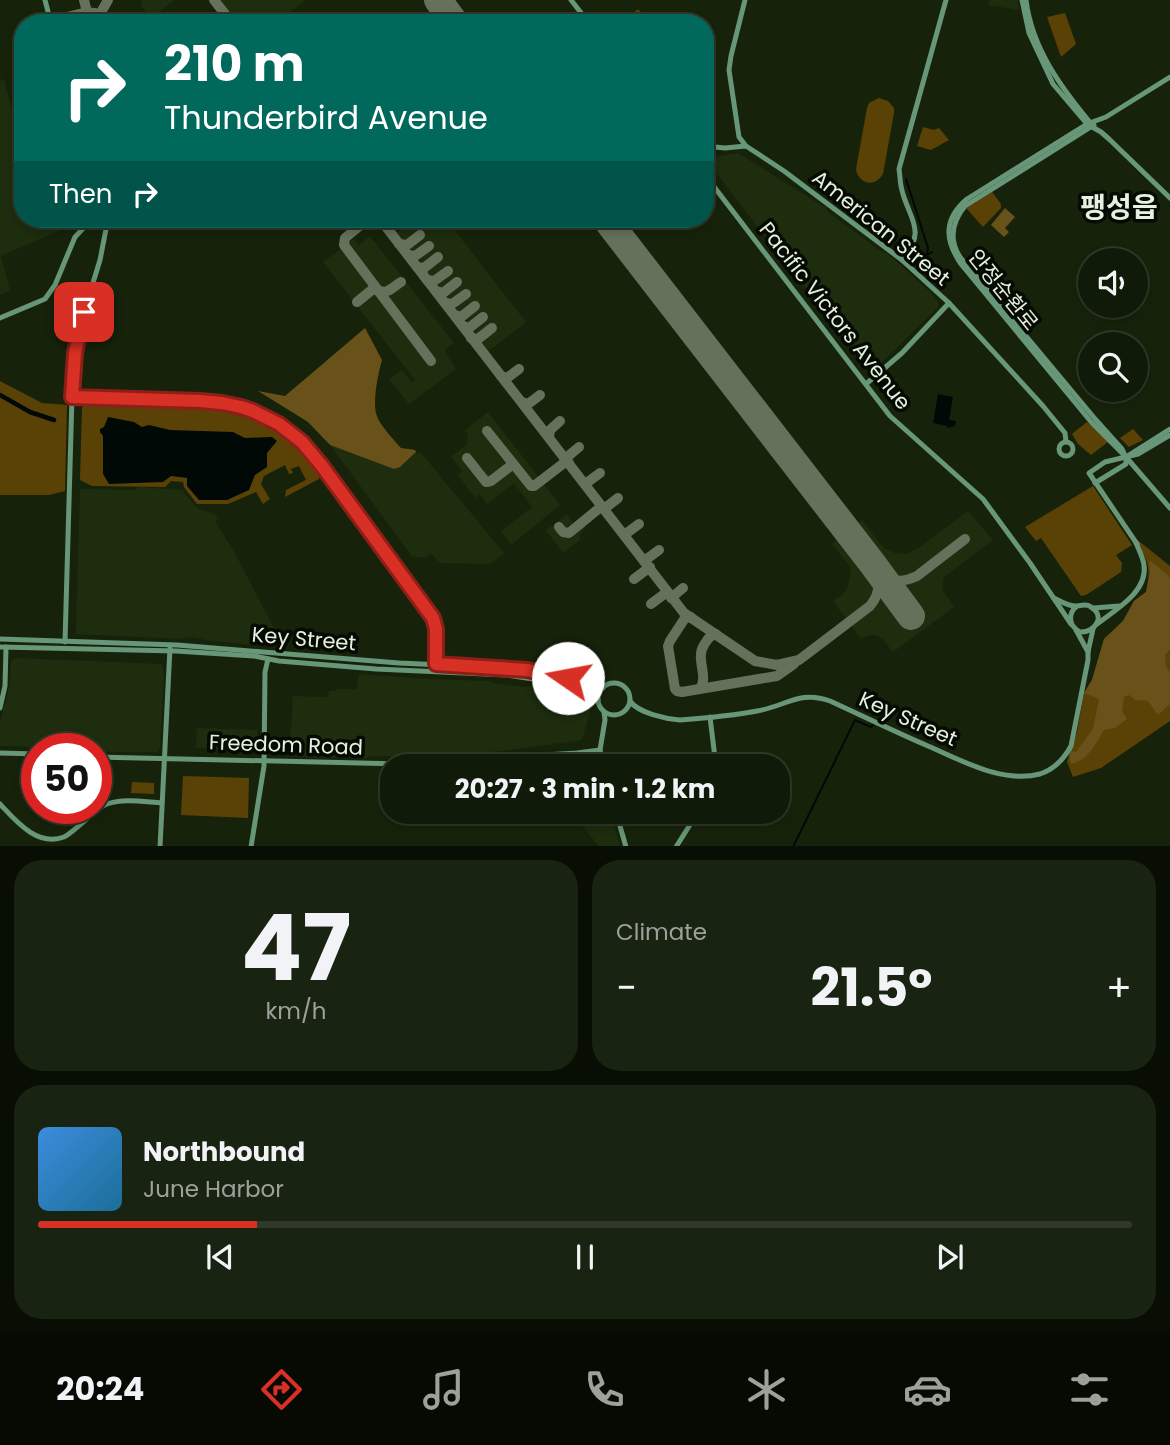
<!DOCTYPE html>
<html lang="en">
<head>
<meta charset="utf-8">
<style>
  body { margin:0; font-family:Poppins,"Noto Sans KR",sans-serif; background:#192312; color:#f1f3f6; height:100vh; display:flex; flex-direction:column; font-size:26px; white-space:nowrap }
  * { box-sizing:border-box; margin:0 }
  p { font-size:23px; color:#9ca19c }
  .icon { flex:none; width:38px; height:38px; fill:none; stroke:currentColor; stroke-width:2; stroke-linecap:round; stroke-linejoin:round }
  .map { position:relative; height:846px; overflow:hidden }
  .drawer { display:flex; flex-direction:column; gap:14px; padding:14px; background:#090e04; flex:1 }
  .drawer>* { flex:none }
  .guide { position:absolute; left:14px; top:14px; width:700px; height:214px; border-radius:28px; box-shadow:0 4px 10px #0003,0 0 0 2px #303829; background:#00695c; color:#fff; overflow:hidden }
  .fabs { position:absolute; left:1078px; top:248px; display:grid; gap:14px }
  .fabs a { display:grid; place-items:center; width:70px; height:70px; border-radius:50%; background:#101a08; box-shadow:0 4px 10px #0003,0 0 0 2px #303829; font-size:35px }
  .speed { position:absolute; left:21px; top:733px; display:flex; gap:14px; font-size:35px; font-weight:700; text-align:center }
  .speed>* { display:grid; place-content:center; width:91px; height:91px; border-radius:50%; background:#101a08; box-shadow:0 4px 10px #0003,0 0 0 2px #303829; line-height:1 }
  .speed .limit { border:10px solid #d22; background:#fff; color:#111 }
  .pin { position:absolute; display:grid; place-items:center; width:60px; height:60px; color:#fff; margin:-30px; border-radius:14px; box-shadow:0 4px 10px #0006 }
  .me { position:absolute; width:77px; margin:-38px; rotate:282deg; stroke-linejoin:round; filter:drop-shadow(0 0 5px #0008) }
  .turn { display:flex; align-items:center; gap:24px; height:147px; padding:0 35px; font-size:32px }
  .turn .icon { width:91px; height:91px; stroke-width:2.5 }
  .turn b { display:block; font-size:49px; line-height:60px }
  .then { display:flex; align-items:center; height:66px; padding:0 35px; background:#0003; gap:14px; font-size:26px }
  .big { font-size:52px; font-weight:700; line-height:1.1 }
  .drawer .widget { flex:1; display:flex; flex-direction:column; justify-content:center; gap:10px; min-width:0; padding:0 24px; border-radius:28px; background:#192312 }
  .drawer .dial { align-items:center; gap:0 }
  .dial b { font-size:91px; line-height:1 }
  .song { display:flex; align-items:center; gap:21px }
  .cover { width:84px; height:84px; border-radius:10px; background:linear-gradient(135deg,hsl(210 70% 55%),hsl(200 70% 35%)) }
  .played { height:7px; border-radius:4px; background:linear-gradient(90deg,#d93025 20%,#303829 20%) }
  .keys { display:flex; justify-content:space-around; direction:ltr }
  .heat { display:flex; justify-content:space-between; align-items:center; font-size:38px; direction:ltr }
  .drawer .tiles { flex:1; display:grid; gap:14px; grid-template-columns:1fr 1fr }
  .widget:last-child { grid-column:span 2 }
  .trip { position:absolute; left:380px; top:754px; width:410px; height:70px; border-radius:28px; background:#101a08; box-shadow:0 4px 10px #0003,0 0 0 2px #303829; font-weight:700; line-height:70px; text-align:center }
  .tabs { display:flex; height:112px; justify-content:space-around; align-items:center; background:#060a03; color:#9ca19c }
  .tabs .icon { width:49px; height:49px }
  .tabs .active { color:#d93025 }
  .tabs b { font-size:32px; color:#f1f3f6 }
  .map>svg:first-child { display:block }
  .built { fill:#1d2d0e }
  .green { fill:#5a4206 }
  .forest { fill:#69511a }
  .water { fill:#010907 }
  .lines { fill:none; stroke-linecap:round; stroke-linejoin:round }
  .stream { stroke:#010907; stroke-width:2 }
  .canal { stroke:#010907; stroke-width:4.5 }
  .taxiway { stroke:#66715c; stroke-width:10 }
  .runway { stroke:#66715c; stroke-width:28 }
  .secondary { stroke:#689678; stroke-width:5 }
  .route-casing { stroke:#8d1f18; stroke-width:18 }
  .route { stroke:#d93025; stroke-width:12 }
  .labels { text-anchor:middle; stroke-width:7; stroke-linejoin:round; paint-order:stroke }
  .street-label { font-size:21px; fill:#e7f0e0; stroke:#050a03 }
  .district-label { font-size:28px; font-weight:bold; fill:#e7f0e0; stroke:#050a03 }
</style>
</head>
<body>
<div class="map">
<svg width="1170" height="847" viewBox="0 0 1170 847">
  <rect width="100%" height="100%" fill="#16230a"/>
  <g class="built">
    <polygon points="140,0 174,0 151,18 140,4 142,2"/>
    <polygon points="218,0 306,0 276,23 235,23"/>
    <polygon points="989,0 1018,0 1018,10 988,5"/>
    <polygon points="4,79 13,113 23,111 23,219 78,219 76,223 1,256 10,290 0,295 0,80"/>
    <polygon points="738,153 826,208 828,212 882,252 887,253 930,292 938,302 938,307 875,369 868,369 709,164 719,156"/>
    <polygon points="415,219 446,219 526,322 489,351 397,233"/>
    <polygon points="370,236 454,343 445,350 445,352 456,369 409,404 389,379 402,370 412,382 415,380 323,262 354,239 359,245"/>
    <polygon points="488,412 560,505 511,545 501,531 532,507 514,483 487,504 480,494 475,498 458,475 462,471 451,457 467,444 468,435 465,430"/>
    <polygon points="330,445 394,469 400,467 416,452 421,453 504,553 490,564 442,563 438,561 431,553 425,558 412,556"/>
    <polygon points="137,487 182,490 197,508 214,514 218,518 215,521 236,555 275,630 269,633 268,646 211,641 190,637 180,639 76,634 80,489 136,490"/>
    <polygon points="968,511 993,540 944,577 942,589 954,607 893,652 883,639 876,635 869,635 861,639 833,601 842,595 847,589 851,573 849,565 832,544 862,520 883,547 894,553 906,554 920,547"/>
    <polygon points="567,514 573,523 578,524 581,522 586,528 580,534 580,540 563,553 548,533 545,531"/>
    <polygon points="16,658 162,664 164,676 160,748 158,749 158,752 109,752 96,751 96,749 0,746 0,723 10,684 11,661"/>
    <polygon points="359,674 428,679 489,681 497,684 524,687 530,686 556,690 569,696 582,698 590,703 591,708 582,740 502,751 447,756 369,756 369,758 364,758 289,756 293,696 328,697 329,691 337,691 337,689 357,689"/>
    <polygon points="197,728 257,730 257,750 196,748"/>
    <polygon points="582,758 592,766 504,766 504,765"/>
    <polygon points="509,812 569,812 511,827"/>
    <polygon points="570,812 611,812 620,846 599,846"/>
  </g>
  <g class="green">
    <polygon points="638,9 650,23 622,23"/>
    <polygon points="1065,13 1076,44 1061,57 1047,17"/>
    <path d="M879,98L888,101L894,108V113L883,174C875,188 858,184 856,169L867,108L869,103Z"/>
    <polygon points="923,127 934,130 939,128 949,140 931,150 917,146"/>
    <polygon points="992,192 1001,204 1001,208 983,227 966,208"/>
    <polygon points="0,381 42,403 67,405 65,491 49,495 0,495"/>
    <path d="M84,404C113,404 142,405 171,406C187,406 204,405 220,407C265,413 294,438 320,474L319,479L285,497L286,490L306,480L299,466L291,469L293,473L289,474L285,465L264,476L261,484L270,499L263,504L256,492L228,504H197L184,487L183,482L171,481L165,487L92,486L80,480L82,407L84,406Z"/>
    <polygon points="1087,422 1108,442 1091,455 1078,444 1072,434"/>
    <polygon points="1133,429 1143,440 1129,447 1120,438"/>
    <polygon points="1093,486 1132,545 1116,555 1122,563 1121,572 1086,595 1081,596 1041,538 1036,541 1025,527"/>
    <path d="M1135,538L1170,566V721L1101,768L1073,777L1067,762L1077,732L1084,693L1092,680L1104,639L1123,621L1134,601L1146,592C1152,562 1147,563 1135,538Z"/>
    <polygon points="183,776 249,778 248,818 181,815"/>
    <polygon points="132,782 154,783 154,794 131,793"/>
  </g>
  <g class="forest">
    <polygon points="1005,208 1015,217 1005,228 1009,232 1004,237 991,225"/>
    <path d="M365,328L382,360C378,374 372,403 377,416C379,424 395,441 401,448L415,450L416,452L400,467L394,469L330,445L308,422L258,391L285,396Z"/>
    <path d="M1151,561L1168,575L1170,579V649L1165,655L1166,667L1170,672V704L1158,715L1148,701L1135,700L1130,695L1124,697L1122,711L1127,719L1115,728L1104,730C1096,743 1088,761 1071,764L1069,756L1071,751L1076,752L1093,729L1099,699L1084,693L1092,680L1104,639L1123,621L1134,601L1146,592L1150,573L1149,563Z"/>
  </g>
  <g class="water">
    <polygon points="938,394 953,397 949,420 956,421 955,426 948,428 947,426 933,423"/>
    <polygon points="108,417 134,422 142,427 149,425 170,430 233,432 245,438 272,437 277,441 267,453 267,467 255,475 249,490 227,500 199,500 187,486 187,478 171,476 163,482 109,484 103,474 103,436 100,432 100,429 104,427"/>
  </g>
  <g class="lines">
    <g class="stream">
      <polyline points="906,179 928,248 927,254"/>
      <polyline points="914,262 932,252"/>
      <polyline points="793,847 855,720 871,727 873,725"/>
    </g>
    <polyline class="canal" points="0,395 30,412 54,420"/>
    <g class="taxiway">
      <polyline points="84,0 87,12 100,14 108,0"/>
      <polyline points="214,0 232,23"/>
      <polyline points="63,18 87,12"/>
      <polyline points="368,219 345,238 344,245 431,361"/>
      <path d="M380,219L684,613L755,661L777,665L799,660L870,606C882,591 880,579 872,563"/>
      <polyline points="399,244 407,245 420,235"/>
      <polyline points="408,255 415,256 429,246"/>
      <polyline points="417,267 424,268 438,257"/>
      <polyline points="427,280 434,281 448,271"/>
      <path d="M378,290C386,296 394,286 401,282"/>
      <polyline points="436,291 443,293 457,282"/>
      <polyline points="357,302 373,289 379,291"/>
      <polyline points="445,303 452,304 466,294"/>
      <polyline points="455,315 461,317 475,306"/>
      <polyline points="463,326 469,328 483,317"/>
      <polyline points="471,338 478,339 492,328"/>
      <polyline points="501,376 507,378 519,369"/>
      <polyline points="522,402 528,404 540,395"/>
      <polyline points="487,431 531,486 534,486 564,463 569,463"/>
      <polyline points="549,437 550,430 560,421"/>
      <polyline points="467,458 486,482 491,481 513,464"/>
      <polyline points="566,458 579,447"/>
      <polyline points="585,484 600,473"/>
      <polyline points="604,509 618,498"/>
      <polyline points="559,527 563,532 569,533 602,506"/>
      <polyline points="624,535 639,524"/>
      <polyline points="644,561 659,550"/>
      <path d="M876,568C889,582 900,584 917,576L965,539"/>
      <polyline points="634,579 650,567"/>
      <polyline points="671,598 683,588"/>
      <polyline points="651,604 667,592"/>
      <polyline points="691,617 685,618 670,641 668,646 675,689 677,691 682,692 777,676 794,664"/>
      <path d="M700,689C709,676 695,659 704,645C708,639 709,636 716,634"/>
    </g>
    <g class="runway">
      <polyline points="438,0 455,23"/>
      <polyline points="606,219 872,563 911,616"/>
    </g>
    <g class="secondary">
      <polyline points="45,0 51,23"/>
      <polyline points="571,0 589,23"/>
      <polyline points="745,0 731,56 729,70 739,137 746,146"/>
      <polyline points="1022,0 1029,33 1053,84 1087,124 1101,132 1109,139 1170,198"/>
      <path d="M1026,0C1032,49 1062,89 1093,126"/>
      <path d="M1170,77L1106,117L1087,124L967,199C944,219 944,239 961,264L1092,423L1126,457L1170,508"/>
      <path d="M1094,125L965,206C952,222 949,240 960,257L1096,420L1122,449L1126,457V464L1095,483"/>
      <polyline points="705,140 715,147 725,148 746,146 784,171 902,260 949,303 1043,406 1065,433 1066,442"/>
      <polyline points="705,175 890,416 983,499 1030,563 1071,624"/>
      <path d="M902,260C929,229 907,218 901,186C900,181 900,175 899,169L946,0"/>
      <polyline points="0,318 45,299 55,285 75,237 92,219"/>
      <polyline points="866,384 902,353 949,303"/>
      <path d="M72,397C104,399 137,399 170,400C241,403 275,407 322,465L433,618L437,629L436,665"/>
      <circle cx="1066" cy="449" r="7"/>
      <polyline points="1129,455 1170,429"/>
      <polyline points="1137,544 1089,473 1105,462 1138,454 1170,435"/>
      <path d="M1054,598C1060,601 1068,606 1075,606C1081,606 1086,603 1091,607C1106,616 1095,633 1080,632C1069,626 1067,614 1077,606"/>
      <polyline points="1094,608 1119,606"/>
      <path d="M1097,624C1115,610 1148,592 1144,565C1143,558 1139,550 1136,543"/>
      <polyline points="1076,630 1088,652"/>
      <polyline points="0,639 177,645 399,663 507,668 547,673 596,687 603,688"/>
      <polyline points="65,642 72,397 75,353 84,312 100,260 108,219"/>
      <polyline points="0,647 176,651 254,656 279,661 376,669 507,675 546,681 567,687 590,694 598,700"/>
      <circle cx="614" cy="699" r="16"/>
      <path d="M630,701C638,713 666,719 680,720C706,718 731,716 757,711C786,706 800,690 830,701C863,716 895,732 928,746C961,760 1002,784 1040,774C1055,769 1064,759 1071,746L1088,660V652L1093,629"/>
      <polyline points="0,708 5,686 6,647"/>
      <polyline points="604,712 605,720 600,750 604,766"/>
      <polyline points="710,717 716,766"/>
      <polyline points="0,753 37,754"/>
      <polyline points="96,757 402,764 577,753 600,750"/>
      <path d="M0,804C16,821 37,847 64,837C70,834 76,828 81,824C89,817 98,807 107,804C124,798 145,802 162,803"/>
      <polyline points="616,812 626,847"/>
      <polyline points="160,847 170,648"/>
      <polyline points="251,847 264,766 265,672 268,659"/>
      <polyline points="676,847 698,812"/>
    </g>
  </g>
  <g class="lines">
    <defs>
      <polyline id="route" points="84,312 75,353 72,397 200,401 222,403 241,407 253,411 279,424 302,442 322,466 433,618 436,629 436,664 527,670 568,678"/>
    </defs>
    <use href="#route" class="route-casing"/>
    <use href="#route" class="route"/>
  </g>
  <g class="labels">
    <g class="street-label">
      <text transform="translate(881 228) rotate(39)" y="7">American Street</text>
      <text transform="translate(1003 290) rotate(51)" y="7">안정순환로</text>
      <text transform="translate(835 316) rotate(52)" y="7">Pacific Victors Avenue</text>
      <text transform="translate(304 639) rotate(5)" y="7">Key Street</text>
      <text transform="translate(908 719) rotate(24)" y="7">Key Street</text>
      <text transform="translate(286 745) rotate(2)" y="7">Freedom Road</text>
    </g>
    <g class="district-label">
      <text x="1119" y="217">팽성읍</text>
    </g>
  </g>
</svg>
<div class="fabs">
<a><svg class="icon" aria-label="sound" viewBox="0 0 24 24"><path d="M4 9h4l5-4v14l-5-4H4zM17 9q2 3 0 6"/></svg></a>
<a><svg class="icon" aria-label="search" viewBox="0 0 24 24"><circle cx="10" cy="10" r="6"/><path d="M15 15l6 6"/></svg></a>
</div>
<div class="speed"><div class="limit">50</div></div>
<div class="pin" style="left:84px;top:312px;background:#d93025"><svg class="icon" aria-label="arrive" viewBox="0 0 24 24"><path d="M6 21V4h12l-3 4 3 4H6"/></svg></div>
<svg class="me" style="left:568px;top:678px" viewBox="-20 -20 40 40"><circle r="19" fill="#fff"/><path d="M0-13L10 11 0 6-10 11z" fill="#d93025"/></svg>
<div class="trip">20:27 · 3 min · 1.2 km</div>
<div class="guide">
<div class="turn"><svg class="icon" aria-label="right" viewBox="0 0 24 24"><path d="M7 20v-9h11M14 6l5 5-5 5"/></svg><div><b>210 m</b>Thunderbird Avenue</div></div>
<div class="then">Then<svg class="icon" aria-label="right" viewBox="0 0 24 24"><path d="M7 20v-9h11M14 6l5 5-5 5"/></svg></div>
</div>
</div>
<section class="drawer">
<div class="tiles">
<div class="widget dial"><b>47</b><p>km/h</p></div>
<div class="widget"><p>Climate</p>
<div class="heat"><a>−</a><b class="big">21.5°</b><a>+</a></div>
</div>
<div class="widget">
<div class="song"><i class="cover"></i><div><b>Northbound</b><p>June Harbor</p></div></div>
<div class="played"></div>
<div class="keys"><svg class="icon" aria-label="previous" viewBox="0 0 24 24"><path d="M18 5L8 12l10 7zM5 5v14"/></svg><svg class="icon" aria-label="pause" viewBox="0 0 24 24"><path d="M8 5v14M16 5v14"/></svg><svg class="icon" aria-label="next" viewBox="0 0 24 24"><path d="M6 5l10 7-10 7zM19 5v14"/></svg></div>
</div>
</div>
</section>
<nav class="tabs">
<b>20:24</b>
<svg class="icon active" aria-label="directions" viewBox="0 0 24 24"><path d="M12 3l9 9-9 9-9-9zM9 14v-3h6M13 9l2 2-2 2"/></svg>
<svg class="icon" aria-label="music" viewBox="0 0 24 24"><path d="M9 18V5l10-2v13"/><circle cx="6" cy="18" r="3"/><circle cx="16" cy="16" r="3"/></svg>
<svg class="icon" aria-label="phone" viewBox="0 0 24 24"><path d="M5 4h4l2 5-3 2q2 4 5 5l2-3 5 2v4C11 20 4 13 5 4z"/></svg>
<svg class="icon" aria-label="climate" viewBox="0 0 24 24"><path d="M12 3v18M4 7l16 10M4 17L20 7"/></svg>
<svg class="icon" aria-label="car" viewBox="0 0 24 24"><path d="M5 17H2v-5l4-1 3-4h7l3 4 3 1v5h-3M9 17h6M6 11h13"/><circle cx="7" cy="17" r="2"/><circle cx="17" cy="17" r="2"/></svg>
<svg class="icon" aria-label="filters" viewBox="0 0 24 24"><path d="M4 7h16M4 17h16"/><circle cx="9" cy="7" r="2"/><circle cx="15" cy="17" r="2"/></svg>
</nav>
</body>
</html>
